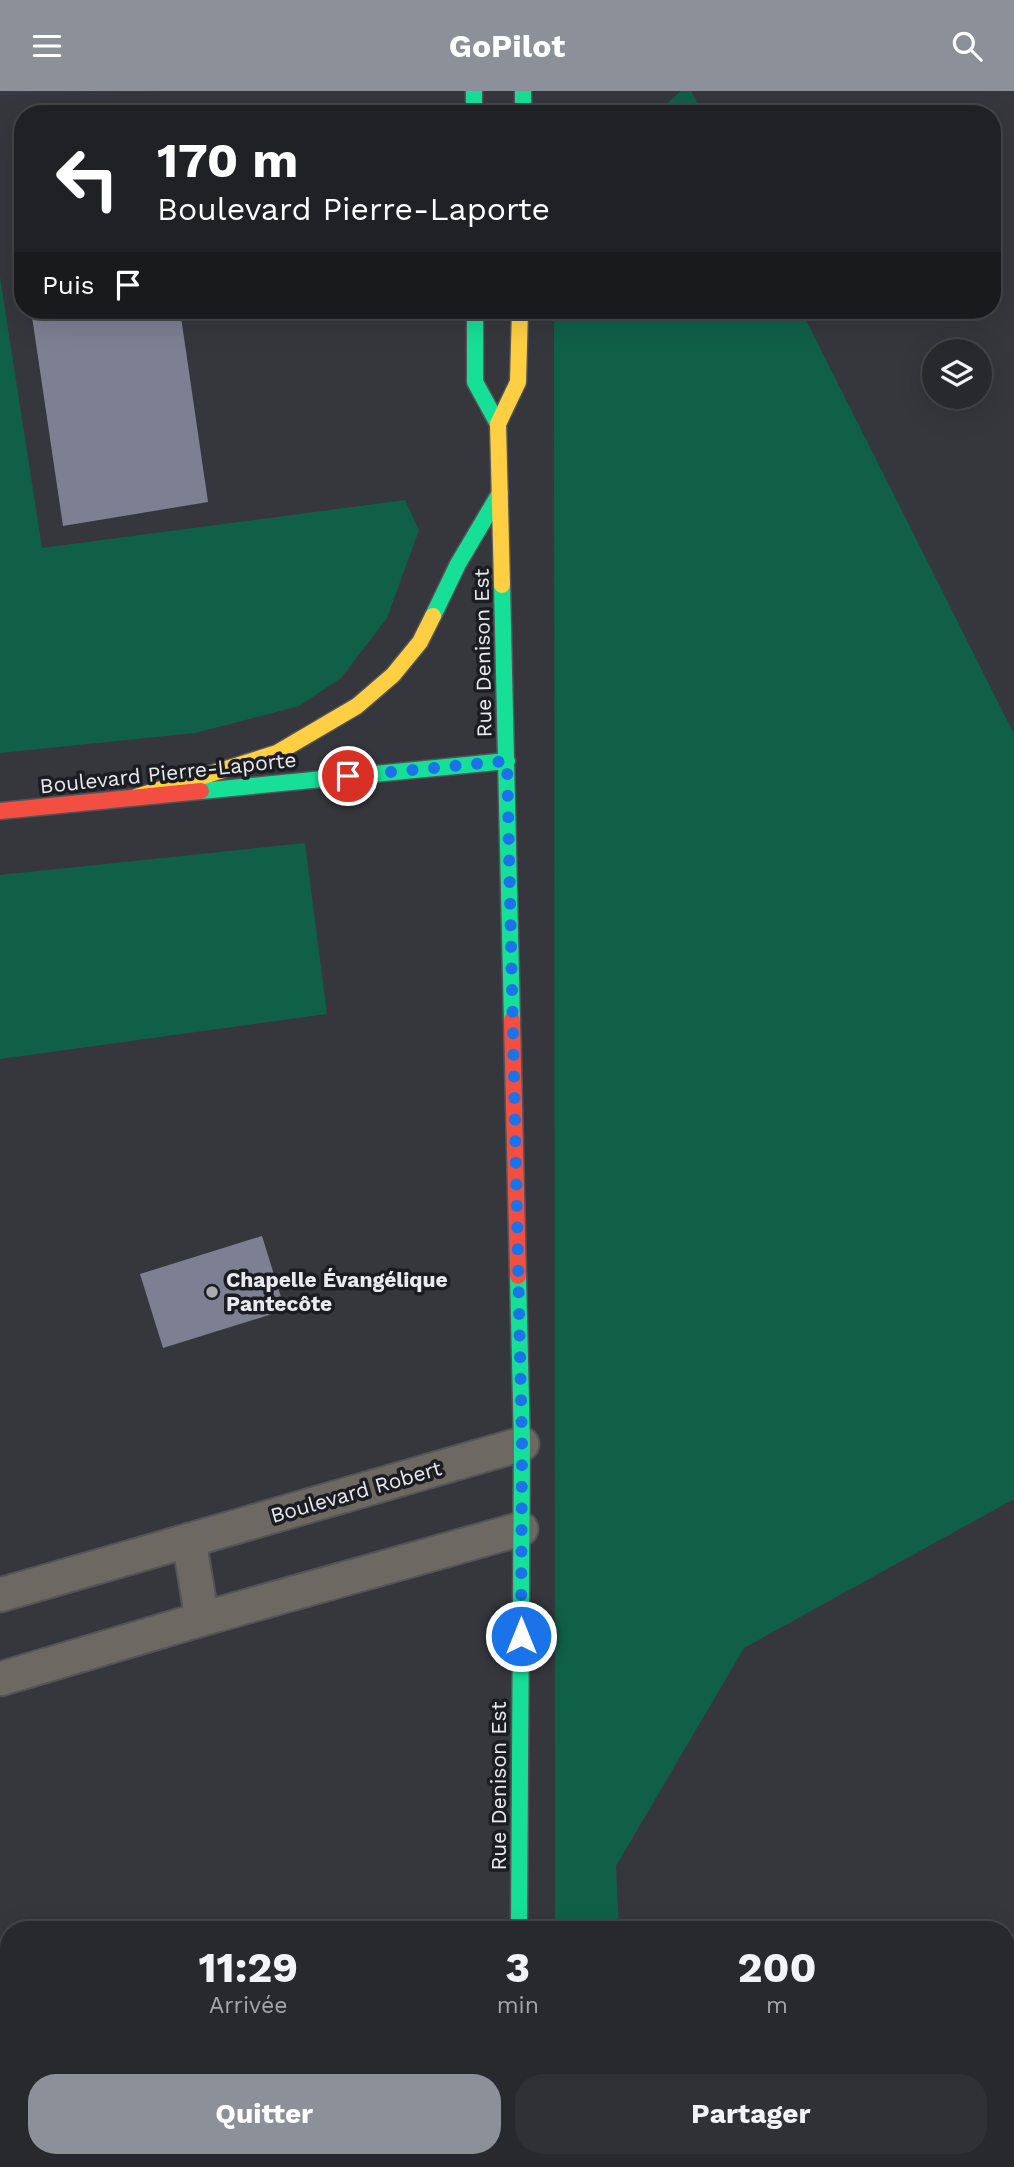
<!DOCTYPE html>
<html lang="fr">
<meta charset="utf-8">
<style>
:root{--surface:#28292d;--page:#303135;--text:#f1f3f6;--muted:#a5a6aa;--line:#444549;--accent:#8c9099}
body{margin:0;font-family:"Work Sans",sans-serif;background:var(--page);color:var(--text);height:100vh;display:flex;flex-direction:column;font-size:26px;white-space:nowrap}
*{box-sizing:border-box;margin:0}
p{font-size:23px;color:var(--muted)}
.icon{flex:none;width:38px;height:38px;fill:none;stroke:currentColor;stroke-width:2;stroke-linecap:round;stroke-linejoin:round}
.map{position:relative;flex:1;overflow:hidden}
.side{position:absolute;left:0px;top:1830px;width:1015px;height:247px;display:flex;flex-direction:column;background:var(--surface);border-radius:28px 28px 0 0;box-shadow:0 7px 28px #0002,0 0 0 2px var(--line)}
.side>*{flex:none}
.top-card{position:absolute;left:14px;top:14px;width:987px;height:214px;border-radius:28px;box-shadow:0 7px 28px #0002,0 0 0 2px var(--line);background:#202124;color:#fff;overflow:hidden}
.tools{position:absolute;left:922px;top:248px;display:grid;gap:14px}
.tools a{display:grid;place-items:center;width:70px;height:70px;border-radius:50%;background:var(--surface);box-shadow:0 7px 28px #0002,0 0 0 2px var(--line);font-size:35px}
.pin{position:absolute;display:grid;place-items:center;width:60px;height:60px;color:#fff;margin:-30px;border:4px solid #fff;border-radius:50%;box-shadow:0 2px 7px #0007}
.me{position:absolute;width:77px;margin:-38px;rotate:0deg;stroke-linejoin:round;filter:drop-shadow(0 0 5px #0008)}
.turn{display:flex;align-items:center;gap:24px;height:147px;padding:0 28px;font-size:32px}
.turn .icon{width:91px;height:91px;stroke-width:2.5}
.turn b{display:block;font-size:49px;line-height:60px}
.then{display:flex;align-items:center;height:66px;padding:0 28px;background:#0003;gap:14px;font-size:26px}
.eta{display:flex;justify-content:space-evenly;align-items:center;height:119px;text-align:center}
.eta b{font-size:42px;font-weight:700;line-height:49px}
.action{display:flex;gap:14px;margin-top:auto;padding:14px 28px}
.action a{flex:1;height:80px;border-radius:28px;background:var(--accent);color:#fff;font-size:28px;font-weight:700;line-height:80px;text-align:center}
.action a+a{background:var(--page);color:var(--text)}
header{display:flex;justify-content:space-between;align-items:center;height:91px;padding:0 28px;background:var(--accent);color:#fff;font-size:32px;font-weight:700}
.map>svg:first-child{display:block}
.built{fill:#373a49}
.green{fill:#106047}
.building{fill:#7c8092}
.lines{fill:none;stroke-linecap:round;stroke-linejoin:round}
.street-casing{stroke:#535458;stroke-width:37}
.fast-casing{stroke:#535458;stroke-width:19}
.slow-casing{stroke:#535458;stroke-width:19}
.jam-casing{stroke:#535458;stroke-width:19}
.street{stroke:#6d6861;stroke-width:33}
.fast{stroke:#16e098;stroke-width:16}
.slow{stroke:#ffcf43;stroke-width:16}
.jam{stroke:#f24e42;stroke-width:16}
.route{stroke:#1a73e8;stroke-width:12;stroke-dasharray:0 21.6}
.poi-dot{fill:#aaabb1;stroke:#1c1d22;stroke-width:2.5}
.labels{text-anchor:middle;stroke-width:7;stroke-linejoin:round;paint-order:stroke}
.street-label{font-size:21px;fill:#e8eaf0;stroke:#1c1d22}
.poi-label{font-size:21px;font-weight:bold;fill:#e8eaf0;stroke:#1c1d22;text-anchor:start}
</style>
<header><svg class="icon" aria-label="menu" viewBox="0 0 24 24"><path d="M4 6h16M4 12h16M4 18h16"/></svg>GoPilot<svg class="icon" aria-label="search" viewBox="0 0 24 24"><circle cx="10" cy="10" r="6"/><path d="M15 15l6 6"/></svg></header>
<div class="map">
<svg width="1014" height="2076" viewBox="0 0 1014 2076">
<rect width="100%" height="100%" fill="#36373c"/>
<path class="built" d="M0,0H171L0,4Z"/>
<path class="green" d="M681,0H691L703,23H656Z
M0,186L42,457L405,409L419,439L387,527L341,587L299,615L195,642L0,662Z
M554,219H801L1014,643V1408L744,1557L616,1775L619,1839H555Z
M305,752L327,923L0,968V784Z
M555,2069H630L631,2076H555Z"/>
<path class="building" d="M23,95V155H21L12,96Z
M31,219H180L208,411L63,435Z
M262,1145L285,1219L163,1257L140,1183Z"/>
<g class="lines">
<defs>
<path id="street" d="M189,1449L202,1528
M0,1504L522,1353
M0,1588L202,1528L521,1438
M1006,1872L1014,1862
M918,2076L919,2068"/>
<path id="fast" d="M474,0V23
M523,0V23
M475,219V291L498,333
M502,494L512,929
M433,525L458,473L500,402
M201,700L507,670
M518,1185L522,1353L519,1839
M527,2068L528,2076"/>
<path id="slow" d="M502,494L498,333L518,291L520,219
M136,706L277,662L357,615L393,584L420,551L433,525"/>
<path id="jam" d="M0,720L201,700
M512,929L518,1185"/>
</defs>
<use href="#street" class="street-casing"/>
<use href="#fast" class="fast-casing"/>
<use href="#slow" class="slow-casing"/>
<use href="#jam" class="jam-casing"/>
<use href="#street" class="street"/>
<use href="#fast" class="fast"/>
<use href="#slow" class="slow"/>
<use href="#jam" class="jam"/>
</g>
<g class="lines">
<path class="route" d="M348,685L507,670L522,1353L521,1545"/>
</g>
<circle class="poi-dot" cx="212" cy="1201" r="7"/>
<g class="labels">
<g class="street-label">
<text transform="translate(483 562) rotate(-91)" y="7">Rue Denison Est</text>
<text transform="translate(168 682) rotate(-6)" y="7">Boulevard Pierre-Laporte</text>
<text transform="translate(356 1401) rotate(-16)" y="7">Boulevard Robert</text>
<text transform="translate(499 1695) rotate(-90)" y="7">Rue Denison Est</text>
</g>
<g class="poi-label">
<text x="226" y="1196">Chapelle Évangélique<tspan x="226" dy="24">Pantecôte</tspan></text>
</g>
</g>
</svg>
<div class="tools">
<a><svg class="icon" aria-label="layers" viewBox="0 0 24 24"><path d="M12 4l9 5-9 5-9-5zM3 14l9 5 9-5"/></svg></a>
</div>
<div class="pin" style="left:348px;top:685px;background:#d93025"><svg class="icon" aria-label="arrive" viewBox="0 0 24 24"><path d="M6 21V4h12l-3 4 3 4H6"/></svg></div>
<svg class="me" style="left:521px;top:1545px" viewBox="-20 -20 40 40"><circle r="17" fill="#1a73e8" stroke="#fff" stroke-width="3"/><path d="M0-11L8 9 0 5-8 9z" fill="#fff"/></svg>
<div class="top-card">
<div class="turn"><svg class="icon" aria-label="left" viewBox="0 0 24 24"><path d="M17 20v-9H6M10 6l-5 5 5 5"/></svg><div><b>170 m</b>Boulevard Pierre-Laporte</div></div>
<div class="then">Puis<svg class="icon" aria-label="arrive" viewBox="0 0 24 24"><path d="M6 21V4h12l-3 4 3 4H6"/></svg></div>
</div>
<section class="side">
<div class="eta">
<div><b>11:29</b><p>Arrivée</p></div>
<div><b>3</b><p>min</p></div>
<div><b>200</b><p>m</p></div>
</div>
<div class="action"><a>Quitter</a><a>Partager</a></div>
</section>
</div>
